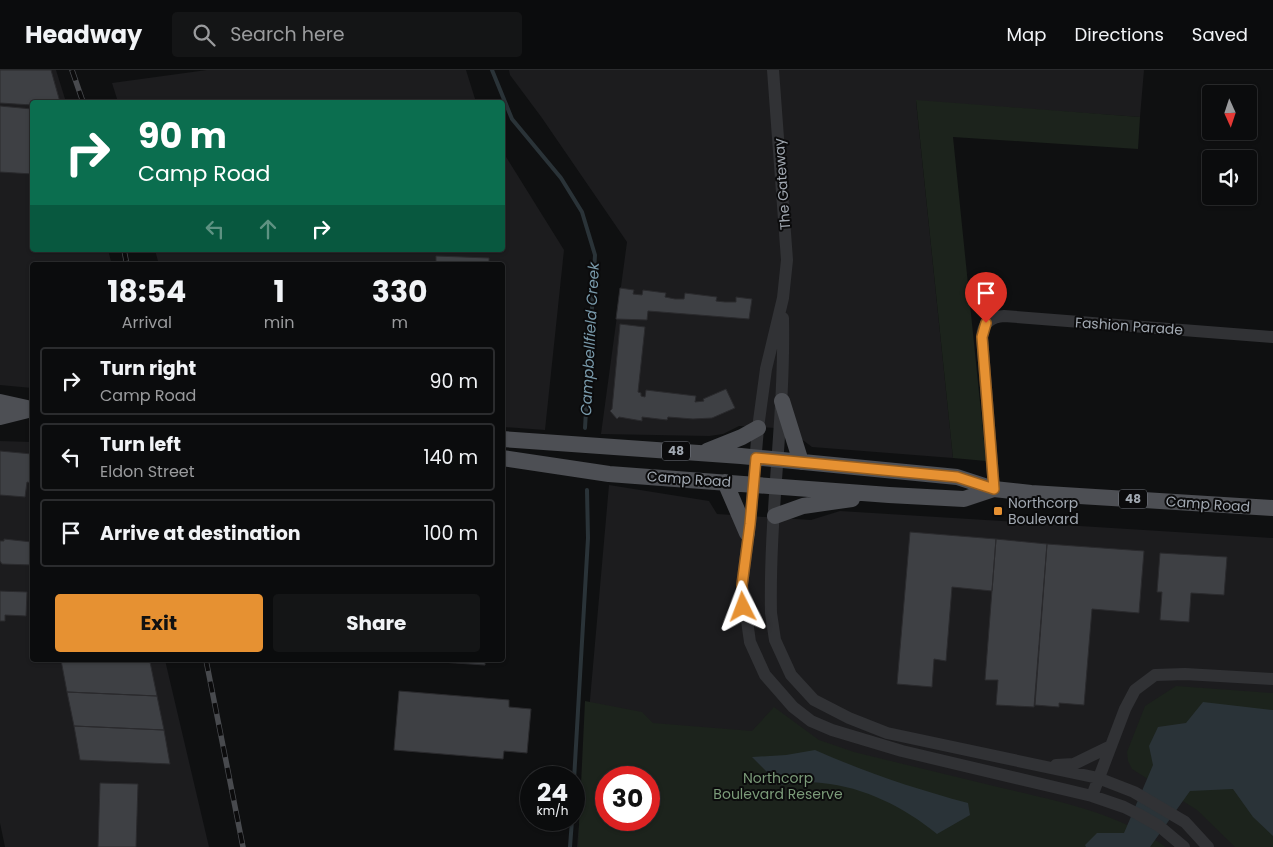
<!DOCTYPE html>
<style>
:root{--surface:#0b0c0d;--page:#141516;--text:#f1f3f6;--muted:#9a9b9d;--line:#2b2c2e;--accent:#e69132}
body{margin:0;font-family:Poppins,sans-serif;background:var(--page);color:var(--text);height:100vh;display:flex;flex-direction:column;font-size:19px;white-space:nowrap}
*{box-sizing:border-box;margin:0}
p{font-size:16px;color:var(--muted)}
.icon{flex:none;width:28px;height:28px;fill:none;stroke:currentColor;stroke-width:2;stroke-linecap:round;stroke-linejoin:round}
.map{position:relative;flex:1;overflow:hidden}
.side{position:absolute;left:30px;top:192px;width:475px;height:400px;display:flex;flex-direction:column;background:var(--surface);border-radius:5px;box-shadow:0 1px 4px #0004,0 0 0 1px var(--line)}
.side>*{flex:none}
.top-card{position:absolute;left:30px;top:30px;width:475px;height:152px;border-radius:5px;box-shadow:0 1px 4px #0004,0 0 0 1px var(--line);background:#0b6e4f;color:#fff;overflow:hidden}
.needle{width:32px;rotate:177deg}
.controls{position:absolute;left:1202px;top:15px;display:grid;gap:10px}
.controls a{display:grid;place-items:center;width:55px;height:55px;border-radius:5px;background:var(--surface);box-shadow:0 1px 4px #0004,0 0 0 1px var(--line);font-size:25px}
.speed{position:absolute;left:520px;top:696px;display:flex;gap:10px;font-size:25px;font-weight:700;text-align:center}
.speed>*{display:grid;place-content:center;width:65px;height:65px;border-radius:50%;background:var(--surface);box-shadow:0 1px 4px #0004,0 0 0 1px var(--line);line-height:1}
.speed small{font-size:12px;font-weight:400}
.speed .limit{border:8px solid #d22;background:#fff;color:#111}
.pin{position:absolute;display:grid;place-items:center;width:42px;height:42px;color:#fff;margin:-51px -21px;border-radius:50% 50% 50% 0;rotate:-45deg;box-shadow:0 0 5px #0007}
.pin .icon{rotate:45deg}
.me{position:absolute;width:55px;margin:-28px;rotate:357deg;stroke-linejoin:round;filter:drop-shadow(0 0 4px #0008)}
.turn{display:flex;align-items:center;gap:18px;height:105px;padding:0 25px;font-size:22px}
.turn .icon{width:65px;height:65px;stroke-width:2.5}
.turn b{display:block;font-size:35px;line-height:42px}
.lanes{display:flex;align-items:center;height:48px;padding:0 25px;background:#0003;justify-content:center;gap:25px;direction:ltr}
.lanes .off{opacity:.35}
.eta{display:flex;justify-content:space-evenly;align-items:center;height:85px;text-align:center}
.eta b{font-size:30px;font-weight:700;line-height:35px}
.button{display:flex;gap:10px;margin-top:auto;padding:10px 25px}
.button a{flex:1;height:58px;border-radius:5px;background:var(--accent);color:#111;font-size:20px;font-weight:700;line-height:58px;text-align:center}
.button a+a{background:var(--page);color:var(--text)}
ul{padding:0;list-style:none}
li{display:flex;align-items:center;gap:15px;height:68px;margin:0 10px 8px;padding:0 15px;border:2px solid var(--line);border-radius:5px}
li div{flex:1}
li b{display:block;font-size:19px}
li em{font-style:normal}
header{display:flex;align-items:center;gap:30px;box-sizing:border-box;height:70px;padding:0 25px;background:var(--surface);border-bottom:1px solid var(--line)}
header strong{font-size:24px}
nav{display:flex;gap:28px;margin-inline-start:auto;font-size:18px}
.search{width:350px;height:45px;background:var(--page);display:flex;align-items:center;gap:12px;box-sizing:border-box;padding:0 18px;border-radius:5px;color:var(--muted);font-size:19px}
.map>svg:first-child{display:block}
.built{fill:#1c1c1e;fill-rule:evenodd}
.green{fill:#1c231c;fill-rule:evenodd}
.water{fill:#2a3338}
.lines{fill:none;stroke-linecap:round;stroke-linejoin:round}
.stream{stroke:#2a3338;stroke-width:4}
.building{fill:#3e4044;stroke:#2a2a2d}
.minor{stroke:#313235;stroke-width:12}
.major{stroke:#4d4f54;stroke-width:16}
.rail-casing{stroke:#484a4e;stroke-width:5.5}
.rail{stroke:#0b0b0c;stroke-width:4;stroke-dasharray:11;stroke-linecap:butt}
.route-casing{stroke:#965e20;stroke-width:12}
.route{stroke:#e69132;stroke-width:9}
.poi-dot{fill:#e69132;stroke:#0b0b0c;stroke-width:2}
.labels{text-anchor:middle;stroke-width:4;stroke-linejoin:round;paint-order:stroke}
.shield{fill:#0b0b0c;stroke:#747980;stroke-width:1}
.shield-label{font-size:12px;font-weight:bold;fill:#a1a8b1}
.street-label{font-size:14px;fill:#a1a8b1;stroke:#0b0b0c}
.poi-label{font-size:14px;fill:#a1a8b1;stroke:#0b0b0c;text-anchor:start}
.park-label{font-size:14px;fill:#7b9b79;stroke:#0b0b0c}
.water-label{font-size:15px;font-style:italic;fill:#799aab;stroke:#0b0b0c}
</style>
<header>
<strong>Headway</strong>
<div class="search"><svg class="icon" aria-label="search" viewBox="0 0 24 24"><circle cx="10" cy="10" r="6"/><path d="M15 15l6 6"/></svg>Search here</div>
<nav><a>Map</a><a>Directions</a><a>Saved</a></nav>
</header>
<div class="map">
<svg width="1273" height="777" viewBox="0 0 1273 777">
<rect width="100%" height="100%" fill="#0f1011"/>
<path class="built" d="M0,0H56L66,32H32V180H108L112,195H32V318L0,315Z
M207,0H466L476,32H118L112,13Z
M509,0H1144L1140,47L916,31L953,388L812,377L800,368L795,359L739,356L723,364L709,366L601,364L627,172L542,48L510,5Z
M503,82L564,180L545,360L503,357L502,195H159L155,180H502Z
M0,371L32,372V590H165L209,777H5L0,753Z
M609,415L709,431L717,444L811,450L840,441L1273,468V777H577ZM606,708H649V750H606Z"/>
<path class="green" d="M916,30L1140,47L1138,79L953,67L986,391L953,388Z
M1176,616L1273,623V777H1235L1197,740L1132,699L1128,691L1127,682L1145,636Z
M585,631L642,642L653,653L752,661L774,637L819,670L854,682C903,694 953,706 1002,718C1062,732 1115,742 1166,777H578ZM606,708H649V750H606Z"/>
<path class="water" d="M1203,632L1273,640V766L1253,747L1233,719L1190,721L1150,777H1086L1085,775L1097,763H1124L1153,695L1149,676L1158,657L1186,653Z
M815,680C865,702 915,719 968,733L970,745L937,764C904,737 864,717 822,713C808,711 793,714 780,715L752,687L786,685Z"/>
<g class="lines">
<path class="stream" d="M492,0L512,49L561,108L582,142L595,185L585,358
M574,710L588,468L587,420
M570,777L572,750"/>
</g>
<path class="building" d="M0,0H51L60,32H32V35L0,33Z
M0,36L32,39V104L0,102Z
M436,186L489,188V195H436Z
M620,218L634,220L633,224L642,225L643,220L666,223L665,227L675,229H684L685,223L717,227L716,231L725,232H736V227L752,229L749,249L648,241L647,250L616,249Z
M620,254L645,257L638,322L641,323V326L645,327L646,320L696,326L695,332L704,331L703,329L726,319L735,338L712,348L693,349L668,347L667,350L642,347V351L619,347L617,349L610,341L612,339Z
M0,381L32,384V413L27,412L25,427L0,425Z
M910,462L996,469L992,521L952,517L946,591L934,589L932,617L897,614Z
M4,469L32,472V495L2,494L0,491V471H4Z
M996,469L1047,474L1034,637L996,635L998,610H985Z
M1047,474L1144,481L1139,543L1092,539L1084,635L1059,633V637L1035,635Z
M1160,483L1227,487L1224,525L1191,523L1189,552L1160,550L1162,522H1157Z
M0,521L27,522L26,546L5,545V551H0Z
M61,590L150,592L157,626L67,622Z
M411,590H485V595Z
M399,621L509,630V637L531,639L527,683L504,681L503,689L394,680Z
M67,622L157,626L164,660L74,656Z
M74,656L164,660L170,694L80,690Z
M100,713L138,714L136,777H98Z"/>
<g class="lines">
<path class="minor" d="M773,0L787,190L783,228L766,299L758,358L750,454L742,515L750,572L765,605L793,637L811,651L832,660L902,681L1092,726L1124,737L1138,744L1159,756L1184,777
M783,248C785,347 769,444 771,543L775,570L791,605L814,630L849,648L887,663L1098,708L1134,722L1185,752L1208,777
M994,419L982,267C983,253 991,247 1004,246L1273,267
M1056,695L1074,694L1111,676
M1092,726L1125,639L1135,620L1155,605L1185,604L1273,609"/>
<path class="major" d="M782,331L801,392
M0,332L27,338
M0,347L32,339
M502,369L741,386L957,407L994,419L1031,423L1273,438
M707,381L742,367L758,358
M502,388L609,404L889,425L964,429L994,419
M725,412L747,463
M775,446L803,436L852,429"/>
<defs>
<path id="rail" d="M72,0L83,32
M124,180L127,195
M206,590L243,777"/>
</defs>
<use href="#rail" class="rail-casing"/>
<use href="#rail" class="rail"/>
</g>
<g class="lines">
<defs>
<path id="route" d="M743,537L742,515L750,454L756,388L957,407L994,419L982,267L986,253"/>
</defs>
<use href="#route" class="route-casing"/>
<use href="#route" class="route"/>
</g>
<rect class="poi-dot" x="993" y="436" width="10" height="10" rx="2.5"/>
<g class="labels">
<g class="shield">
<rect x="662" y="371.5" width="28" height="19" rx="4"/>
<rect x="1119" y="419.5" width="28" height="19" rx="4"/>
</g>
<g class="shield-label">
<text x="676" y="385">48</text>
<text x="1133" y="433">48</text>
</g>
<g class="street-label">
<text transform="translate(782 114) rotate(-94)" y="5">The Gateway</text>
<text transform="translate(1129 256) rotate(4)" y="5">Fashion Parade</text>
<text transform="translate(689 409) rotate(4)" y="5">Camp Road</text>
<text transform="translate(1208 434) rotate(4)" y="5">Camp Road</text>
</g>
<g class="poi-label">
<text x="1008" y="438">Northcorp<tspan x="1008" dy="16">Boulevard</tspan></text>
</g>
<g class="park-label">
<text x="778" y="713">Northcorp<tspan x="778" dy="16">Boulevard Reserve</tspan></text>
</g>
<g class="water-label">
<text transform="translate(590 269) rotate(-87)" y="5">Campbellfield Creek</text>
</g>
</g>
</svg>
<div class="controls">
<a><svg class="needle" viewBox="-14 -14 28 28"><path d="M0-13l5 13h-10z" fill="#e53935"/><path d="M0 13l5-13h-10z" fill="#9a9b9d"/></svg></a>
<a><svg class="icon" aria-label="sound" viewBox="0 0 24 24"><path d="M4 9h4l5-4v14l-5-4H4zM17 9q2 3 0 6"/></svg></a>
</div>
<div class="speed"><div>24<small>km/h</small></div><div class="limit">30</div></div>
<div class="pin" style="left:986px;top:253px;background:#d93025"><svg class="icon" aria-label="arrive" viewBox="0 0 24 24"><path d="M6 21V4h12l-3 4 3 4H6"/></svg></div>
<svg class="me" style="left:743px;top:537px" viewBox="-20 -20 40 40"><path d="M0-17L14 15 0 8-14 15z" fill="#e69132" stroke="#fff" stroke-width="4"/></svg>
<div class="top-card">
<div class="turn"><svg class="icon" aria-label="right" viewBox="0 0 24 24"><path d="M7 20v-9h11M14 6l5 5-5 5"/></svg><div><b>90 m</b>Camp Road</div></div>
<div class="lanes"><svg class="icon off" aria-label="left" viewBox="0 0 24 24"><path d="M17 20v-9H6M10 6l-5 5 5 5"/></svg><svg class="icon off" aria-label="ahead" viewBox="0 0 24 24"><path d="M12 20V5M6 11l6-6 6 6"/></svg><svg class="icon" aria-label="right" viewBox="0 0 24 24"><path d="M7 20v-9h11M14 6l5 5-5 5"/></svg></div>
</div>
<section class="side">
<div class="eta">
<div><b>18:54</b><p>Arrival</p></div>
<div><b>1</b><p>min</p></div>
<div><b>330</b><p>m</p></div>
</div>
<ul>
<li><svg class="icon" aria-label="right" viewBox="0 0 24 24"><path d="M7 20v-9h11M14 6l5 5-5 5"/></svg><div><b>Turn right</b><p>Camp Road</p></div><em>90 m</em></li>
<li><svg class="icon" aria-label="left" viewBox="0 0 24 24"><path d="M17 20v-9H6M10 6l-5 5 5 5"/></svg><div><b>Turn left</b><p>Eldon Street</p></div><em>140 m</em></li>
<li><svg class="icon" aria-label="arrive" viewBox="0 0 24 24"><path d="M6 21V4h12l-3 4 3 4H6"/></svg><div><b>Arrive at destination</b></div><em>100 m</em></li>
</ul>
<div class="button"><a>Exit</a><a>Share</a></div>
</section>
</div>
